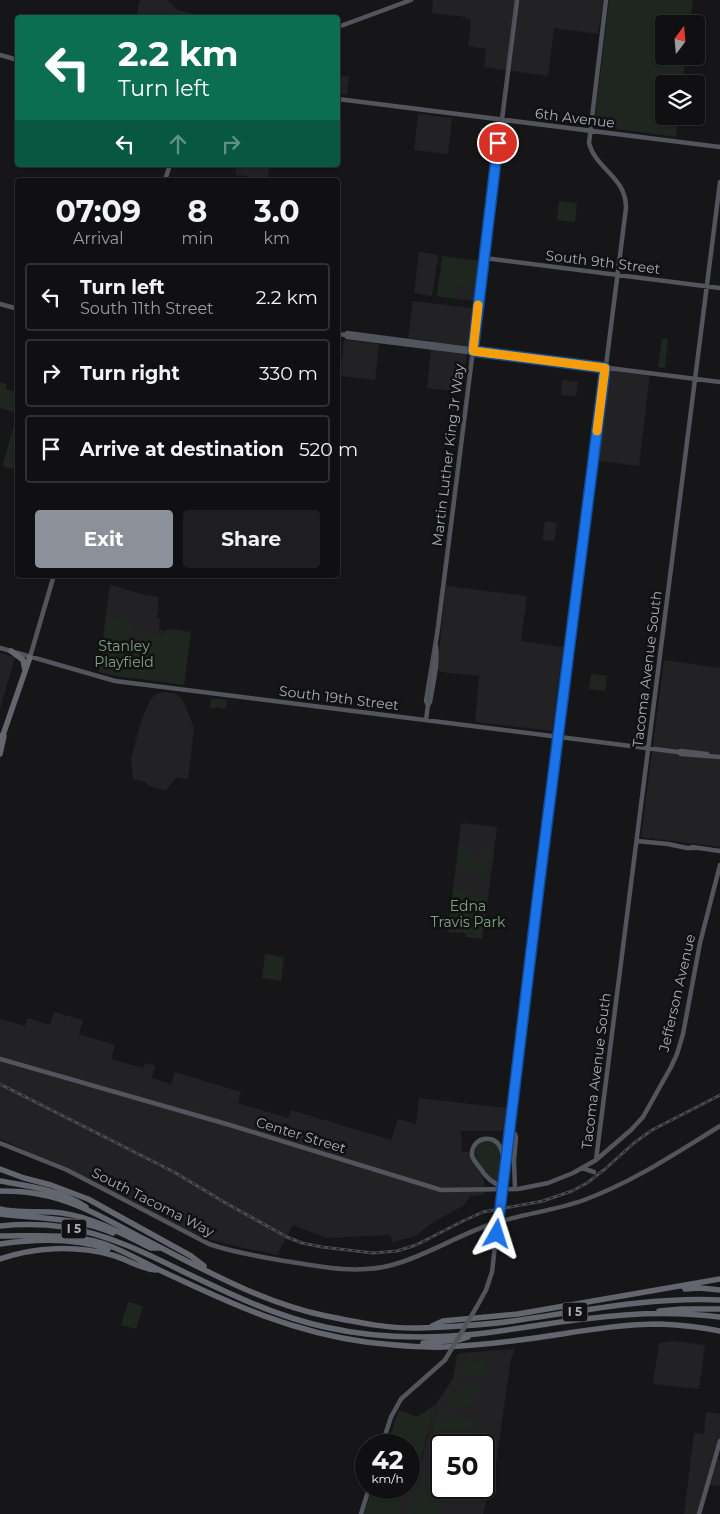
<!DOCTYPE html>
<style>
:root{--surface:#101012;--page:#1e1e20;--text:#f1f3f6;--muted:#9c9d9f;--line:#303032;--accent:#8c9099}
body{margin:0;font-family:Montserrat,sans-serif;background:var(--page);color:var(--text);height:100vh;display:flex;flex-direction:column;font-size:19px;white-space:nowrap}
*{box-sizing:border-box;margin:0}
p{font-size:16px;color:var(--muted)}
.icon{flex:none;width:28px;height:28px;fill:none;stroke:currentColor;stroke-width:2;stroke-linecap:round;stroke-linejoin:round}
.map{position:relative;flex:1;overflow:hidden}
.side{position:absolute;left:15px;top:178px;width:325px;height:400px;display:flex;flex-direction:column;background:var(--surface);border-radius:5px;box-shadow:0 1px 4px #0004,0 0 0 1px var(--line)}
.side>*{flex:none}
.top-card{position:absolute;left:15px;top:15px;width:325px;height:152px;border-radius:5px;box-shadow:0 1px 4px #0004,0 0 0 1px var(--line);background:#0b6e4f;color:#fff;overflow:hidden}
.needle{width:32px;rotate:16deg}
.fabs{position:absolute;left:655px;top:15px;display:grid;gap:10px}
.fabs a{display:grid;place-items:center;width:50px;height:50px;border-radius:5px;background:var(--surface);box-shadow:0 1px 4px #0004,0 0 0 1px var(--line);font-size:25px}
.speed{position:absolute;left:355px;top:1434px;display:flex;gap:10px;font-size:25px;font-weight:700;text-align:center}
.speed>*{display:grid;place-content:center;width:65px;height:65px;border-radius:50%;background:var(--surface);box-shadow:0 1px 4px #0004,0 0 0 1px var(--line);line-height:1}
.speed small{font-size:12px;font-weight:400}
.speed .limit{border:2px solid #111;border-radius:8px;background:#fff;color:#111}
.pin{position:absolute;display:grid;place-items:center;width:42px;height:42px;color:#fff;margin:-21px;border:2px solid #fff;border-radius:50%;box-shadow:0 1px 5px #0007}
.me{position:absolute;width:55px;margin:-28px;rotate:6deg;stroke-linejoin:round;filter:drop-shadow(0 0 4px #0008)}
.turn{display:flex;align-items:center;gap:18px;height:105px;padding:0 20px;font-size:22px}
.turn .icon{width:65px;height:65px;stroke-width:2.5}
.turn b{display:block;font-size:35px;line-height:42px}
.lanes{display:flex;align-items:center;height:48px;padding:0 20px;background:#0003;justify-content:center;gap:25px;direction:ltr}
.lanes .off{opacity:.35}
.eta{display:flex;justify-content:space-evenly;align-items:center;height:85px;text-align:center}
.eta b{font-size:30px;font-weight:700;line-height:35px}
.action{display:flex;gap:10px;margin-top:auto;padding:10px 20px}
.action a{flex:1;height:58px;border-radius:5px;background:var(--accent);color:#fff;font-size:20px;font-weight:700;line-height:58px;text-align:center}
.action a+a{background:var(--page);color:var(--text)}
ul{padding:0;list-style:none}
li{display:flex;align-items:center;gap:15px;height:68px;margin:0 10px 8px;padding:0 10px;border:2px solid var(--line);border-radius:5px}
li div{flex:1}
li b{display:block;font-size:19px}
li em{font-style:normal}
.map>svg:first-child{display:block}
.built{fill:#222225;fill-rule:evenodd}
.green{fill:#1e261f}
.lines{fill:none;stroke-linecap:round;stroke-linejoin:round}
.major{stroke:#53555c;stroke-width:4.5}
.highway{stroke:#63666e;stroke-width:5.5}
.tram{stroke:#4a4c52;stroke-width:1}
.rail-casing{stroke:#4a4c52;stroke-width:3}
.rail{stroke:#111113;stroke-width:1;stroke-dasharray:4;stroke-linecap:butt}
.major-bridge{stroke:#53555c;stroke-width:4.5}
.route-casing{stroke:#114b97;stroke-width:12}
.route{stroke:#1a73e8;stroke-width:9}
.slow{stroke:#f59e0b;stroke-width:9}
.labels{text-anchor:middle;stroke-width:5;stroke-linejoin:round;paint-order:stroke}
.shield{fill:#111113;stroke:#7b7e86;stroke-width:1}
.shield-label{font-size:12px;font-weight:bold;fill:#a8adb8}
.street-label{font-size:14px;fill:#a8adb8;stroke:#111113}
.park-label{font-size:14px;fill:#7fa381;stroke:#111113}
</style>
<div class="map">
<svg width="720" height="1514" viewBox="0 0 720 1514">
<rect width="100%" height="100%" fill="#161618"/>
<path class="built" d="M140,0H167L178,10L205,17L136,18Z
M433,0H603L598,34L554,28L548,76L484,67L486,49L468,46L471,20L466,19V17L432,13Z
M338,75L349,77L347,95L338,94Z
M418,114L452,118L448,154L414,150Z
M235,165H269L268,179L236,175Z
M419,252L437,255L438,256L432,296L414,293Z
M458,287L477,290L475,301L457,299Z
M413,301L472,308L462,392L427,388L432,341L408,338Z
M344,340L379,344L375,380L340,376Z
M605,368L650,373L639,466L594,460Z
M562,380L578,382L576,396L561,395Z
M545,521L557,523L554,541L542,540Z
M110,585L145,595L159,597L157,618L160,619L159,630L164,631L162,636L158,637L137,635L131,629L133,622L106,614Z
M446,586L527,596L521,641L563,647L552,731L475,722L479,676L441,672L437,670Z
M0,653L15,657L0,709Z
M664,660L720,668V847L641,837Z
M164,692L176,694L182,699L192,722L194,729L188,779L176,777L166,790L148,786L146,782L133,779L131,758L142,719L150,701L152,698L157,694Z
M463,823L497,827L487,906L486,903L480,898L471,896L453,889L461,824Z
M54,1012L83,1020L79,1034L115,1045L111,1059L143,1068L145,1063L155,1066L152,1078L171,1084L175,1072L241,1092L238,1103L288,1118L291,1110L391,1140L398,1119L416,1124L419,1098L506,1108L504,1129L501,1131H461L462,1152H470V1157L484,1180V1195L471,1196L463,1206L432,1223L416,1236L393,1242L389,1235L326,1238L293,1225L277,1255L240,1247L204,1238L16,1146L0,1139V1019L25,1026L28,1018L50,1025Z
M674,1341L705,1345L699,1389L653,1384L659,1343Z
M515,1349L511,1359L509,1372L495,1470L483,1514H398V1503L402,1488H409V1469L421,1462L436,1404L453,1378L457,1355L461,1353ZM441,1445H484V1488H441Z
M706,1412L720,1414V1441L715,1459H720V1486L707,1485L699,1514H684L694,1433L704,1434Z"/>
<path class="green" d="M609,0H693L690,24H664V56H686L682,84H664V116H678L676,137L594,126Z
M559,201L577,203L575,222L557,220Z
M443,256L480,261L477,290L458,287L457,299L437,296L442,257Z
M662,338L668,339L665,368L658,367Z
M0,382L7,384L6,389L17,393V400L14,412L0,408Z
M17,414L18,470H17L5,467L3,464Z
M106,614L133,622L131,629L134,630L137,635L158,637L162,636L164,631L168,629L191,632L184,685L116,676L99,672Z
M591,674L607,676L605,691L589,689Z
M211,698L227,700L226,709L216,707L215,709L210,708Z
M484,848L489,849V862L485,863H489L487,873L484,875L457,872L459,850L476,852L474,862L484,863L483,862Z
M453,889L471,892V896L486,898L487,906L482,939L466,937V934L462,932L457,933L448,932Z
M265,954L284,957L281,981L262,978Z
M485,1140L495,1143L500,1151L498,1182C488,1179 471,1158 476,1147C477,1143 481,1142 485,1140Z
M128,1302L143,1306L136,1329L121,1325Z
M485,1361L486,1362L487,1374L486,1376L463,1377L462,1376L461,1364L462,1363Z
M470,1382H477L474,1406L449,1404C452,1392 459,1386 470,1382Z
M436,1404L420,1462L409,1469V1445H384L386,1440L389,1438L399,1410L417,1417Z
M439,1410L475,1420L469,1445H441V1452L428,1449Z
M484,1450L498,1454L494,1468L484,1466Z
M430,1472L441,1473V1477L431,1476L426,1478L421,1484L412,1514H408C412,1499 414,1479 430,1472Z
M427,1482L441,1486V1488H446L447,1489L440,1514H415L424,1483H426Z
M372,1488H402L398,1503V1514H364Z"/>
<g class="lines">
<path class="major" d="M338,27L411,0
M0,55L18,60
M338,99L720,147
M165,180L170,165
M484,258L720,288
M0,304L18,309
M338,334L346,335L347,333L469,349L474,351L720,382
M346,335L347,337L468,352L471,351
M0,648L115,681L678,752L681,754L720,757
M30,657L54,575
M428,705L430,702C433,684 438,664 436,646
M426,720L428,705L426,701L438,628L517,0
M678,752L681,751L707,754L708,756
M637,841L668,844L687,848H694
M692,847L720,851
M0,1059L230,1125L441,1190L518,1189L548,1183L573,1173L596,1160L631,1130L643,1117L671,1067L677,1054L683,1034L700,943L720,865
M509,1130L515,1134L516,1138L514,1160L515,1189
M0,1143L67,1170L209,1244C232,1252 256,1256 279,1260C316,1266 355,1275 392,1265C426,1256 456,1236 489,1225C520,1214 554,1211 584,1200C633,1182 676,1153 720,1126
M596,1160L720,182
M582,1168L594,1172
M503,1177L626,208C626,176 596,170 589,143L606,0
M504,1187C493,1184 486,1178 480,1168C477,1164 473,1160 472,1155C471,1139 491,1133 499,1145C502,1149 503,1155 504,1160
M476,1308L486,1290L492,1272
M382,1445L391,1417L401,1399L445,1360
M361,1514L369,1488
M699,1514L720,1441"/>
<path class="highway" d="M11,651L23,660L25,670
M0,740L4,732L30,657
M0,754L4,736
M0,1169L24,1178L51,1185L88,1199L191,1256L204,1266
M0,1181C29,1186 61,1190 86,1207
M0,1191C13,1191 25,1191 38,1194C75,1200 109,1221 142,1238C201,1268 260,1302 326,1316C356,1322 388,1329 419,1328C450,1327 483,1325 513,1321C582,1311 650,1297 720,1300
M0,1209C20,1214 41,1210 62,1213C94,1218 123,1234 151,1248H159
M0,1214C39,1219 76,1217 113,1233
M0,1226C21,1224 43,1224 64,1227C107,1234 146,1253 184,1272C230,1294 275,1316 325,1327C373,1338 426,1339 476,1334C512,1330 548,1323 584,1319C629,1313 675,1311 720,1317
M0,1236C33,1236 70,1233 102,1243C126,1251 147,1265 170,1275C236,1306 293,1332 366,1342C392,1345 419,1348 445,1347C484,1345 524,1340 562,1334C594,1329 627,1324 660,1324C680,1325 700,1327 720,1331
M0,1244C34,1239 75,1238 108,1249
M0,1259C35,1247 75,1245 112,1255C127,1259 140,1269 156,1270
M685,1289L700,1288L720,1290
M659,1311L682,1309H720
M432,1326L443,1321L518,1314L720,1279
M423,1343L459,1340L468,1337"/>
<path class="tram" d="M428,702L431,668L516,0"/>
<defs>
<path id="rail" d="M0,1084L174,1172L224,1202L287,1237L302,1243L322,1247L373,1253L397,1251L416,1245L463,1221L483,1212L543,1201L572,1191L587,1183L605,1169L634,1143L652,1130L720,1095"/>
</defs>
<use href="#rail" class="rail-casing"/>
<use href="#rail" class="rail"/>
<path class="major-bridge" d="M492,1272L503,1177
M445,1360L476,1308"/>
</g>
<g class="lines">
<defs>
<path id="route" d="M497,1234L539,886L605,368L473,351L498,143"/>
</defs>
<use href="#route" class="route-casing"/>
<use href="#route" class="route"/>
<path class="slow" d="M478,305L473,351L605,368L597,431"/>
</g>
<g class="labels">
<g class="shield">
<rect x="61.5" y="1219.5" width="25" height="19" rx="4"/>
<rect x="562.5" y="1302.5" width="25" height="19" rx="4"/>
</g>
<g class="shield-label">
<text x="74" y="1233">I 5</text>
<text x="575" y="1316">I 5</text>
</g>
<g class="street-label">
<text transform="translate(575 118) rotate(7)" y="5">6th Avenue</text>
<text transform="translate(603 262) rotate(7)" y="5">South 9th Street</text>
<text transform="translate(448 455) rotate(-83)" y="5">Martin Luther King Jr Way</text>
<text transform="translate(647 669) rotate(-83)" y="5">Tacoma Avenue South</text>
<text transform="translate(339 698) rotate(7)" y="5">South 19th Street</text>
<text transform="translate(677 993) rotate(-77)" y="5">Jefferson Avenue</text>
<text transform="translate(596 1071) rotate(-83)" y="5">Tacoma Avenue South</text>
<text transform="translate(301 1135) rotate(17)" y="5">Center Street</text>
<text transform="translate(153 1202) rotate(27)" y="5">South Tacoma Way</text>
</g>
<g class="park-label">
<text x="124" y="651">Stanley<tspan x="124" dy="16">Playfield</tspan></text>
<text x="468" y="911">Edna<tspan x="468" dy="16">Travis Park</tspan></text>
</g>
</g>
</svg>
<div class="fabs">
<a><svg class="needle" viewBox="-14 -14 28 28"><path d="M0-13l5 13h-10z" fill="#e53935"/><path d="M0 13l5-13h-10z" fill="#9c9d9f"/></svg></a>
<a><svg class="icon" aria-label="layers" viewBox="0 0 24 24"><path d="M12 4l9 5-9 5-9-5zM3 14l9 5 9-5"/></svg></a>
</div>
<div class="speed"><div>42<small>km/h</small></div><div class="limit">50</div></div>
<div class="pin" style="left:498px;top:143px;background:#d93025"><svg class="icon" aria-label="arrive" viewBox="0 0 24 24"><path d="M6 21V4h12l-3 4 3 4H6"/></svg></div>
<svg class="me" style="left:497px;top:1234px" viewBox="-20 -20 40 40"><path d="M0-17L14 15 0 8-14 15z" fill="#1a73e8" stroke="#fff" stroke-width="4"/></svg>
<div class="top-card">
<div class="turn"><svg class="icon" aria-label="left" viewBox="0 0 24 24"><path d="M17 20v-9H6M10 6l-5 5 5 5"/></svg><div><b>2.2 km</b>Turn left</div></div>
<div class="lanes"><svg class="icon" aria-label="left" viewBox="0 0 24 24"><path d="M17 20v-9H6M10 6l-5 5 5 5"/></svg><svg class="icon off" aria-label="ahead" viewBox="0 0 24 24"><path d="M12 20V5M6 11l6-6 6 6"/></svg><svg class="icon off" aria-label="right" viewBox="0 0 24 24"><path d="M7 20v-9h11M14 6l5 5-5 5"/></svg></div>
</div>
<section class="side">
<div class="eta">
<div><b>07:09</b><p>Arrival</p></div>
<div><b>8</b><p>min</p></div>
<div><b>3.0</b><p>km</p></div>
</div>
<ul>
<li><svg class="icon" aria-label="left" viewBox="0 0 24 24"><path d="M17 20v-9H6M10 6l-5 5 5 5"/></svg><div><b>Turn left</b><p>South 11th Street</p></div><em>2.2 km</em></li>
<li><svg class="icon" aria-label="right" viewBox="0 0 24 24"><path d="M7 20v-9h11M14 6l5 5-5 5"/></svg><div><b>Turn right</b></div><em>330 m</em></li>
<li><svg class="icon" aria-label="arrive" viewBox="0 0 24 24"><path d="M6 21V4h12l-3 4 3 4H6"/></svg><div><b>Arrive at destination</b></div><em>520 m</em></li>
</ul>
<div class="action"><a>Exit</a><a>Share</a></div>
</section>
</div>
